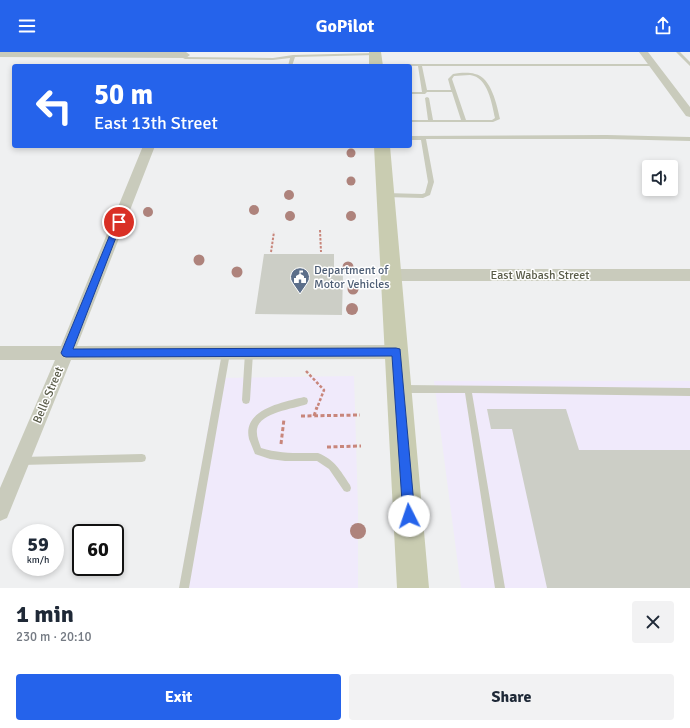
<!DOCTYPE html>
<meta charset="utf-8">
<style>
:root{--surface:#fff;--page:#f2f2f3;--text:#1f2937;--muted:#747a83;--accent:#2563eb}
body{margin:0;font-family:Signika,sans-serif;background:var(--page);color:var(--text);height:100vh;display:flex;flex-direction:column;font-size:15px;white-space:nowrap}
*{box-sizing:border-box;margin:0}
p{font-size:13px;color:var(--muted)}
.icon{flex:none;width:22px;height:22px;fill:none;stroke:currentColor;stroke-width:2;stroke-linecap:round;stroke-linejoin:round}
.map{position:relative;height:536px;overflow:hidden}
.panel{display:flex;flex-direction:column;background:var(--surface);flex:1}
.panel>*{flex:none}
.hud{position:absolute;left:12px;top:12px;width:400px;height:84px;border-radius:4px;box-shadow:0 2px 6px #0003;background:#2563eb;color:#fff;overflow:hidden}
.controls{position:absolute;left:642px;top:108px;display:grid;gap:8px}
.controls a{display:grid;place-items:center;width:36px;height:36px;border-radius:4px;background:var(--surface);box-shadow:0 2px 6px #0003;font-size:20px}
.speed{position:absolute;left:12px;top:472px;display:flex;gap:8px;font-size:20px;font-weight:700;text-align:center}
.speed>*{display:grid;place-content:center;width:52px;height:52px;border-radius:50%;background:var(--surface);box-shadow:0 2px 6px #0003;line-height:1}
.speed small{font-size:10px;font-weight:400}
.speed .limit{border:2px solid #111;border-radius:6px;background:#fff;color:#111}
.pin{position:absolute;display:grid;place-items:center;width:34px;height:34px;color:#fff;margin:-17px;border:2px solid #fff;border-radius:50%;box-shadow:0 1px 4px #0007}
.me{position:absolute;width:44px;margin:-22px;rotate:356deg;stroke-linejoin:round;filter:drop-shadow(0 0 3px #0008)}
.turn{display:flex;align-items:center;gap:14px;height:84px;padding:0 16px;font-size:18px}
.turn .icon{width:52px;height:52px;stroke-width:2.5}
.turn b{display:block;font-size:28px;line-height:34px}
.round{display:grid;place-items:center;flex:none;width:42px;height:42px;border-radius:4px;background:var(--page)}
.summary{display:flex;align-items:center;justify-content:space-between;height:68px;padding:0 16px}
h1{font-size:24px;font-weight:700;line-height:30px}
.button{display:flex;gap:8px;margin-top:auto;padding:8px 16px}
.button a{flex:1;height:46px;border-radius:4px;background:var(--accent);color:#fff;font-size:16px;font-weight:700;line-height:46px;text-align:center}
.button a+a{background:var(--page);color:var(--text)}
header{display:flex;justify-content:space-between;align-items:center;height:52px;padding:0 16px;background:var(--accent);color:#fff;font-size:18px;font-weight:700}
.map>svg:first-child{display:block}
.commercial{fill:#f0eafb}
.building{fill:#cccec6}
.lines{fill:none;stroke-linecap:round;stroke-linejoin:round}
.path-far2{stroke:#c8867b;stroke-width:2;stroke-dasharray:2.5 1.5;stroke-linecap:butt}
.path-far1{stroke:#c8867b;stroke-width:2.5;stroke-dasharray:3 2;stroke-linecap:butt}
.path{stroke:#c8867b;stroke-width:3;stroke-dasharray:4 2.5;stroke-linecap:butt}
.service{fill:#c9cbbc;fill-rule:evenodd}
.minor{fill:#c9cbbc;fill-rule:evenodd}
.primary{fill:#c9ccb1;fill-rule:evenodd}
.tree{fill:#ae837c}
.route{fill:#2563eb;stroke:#184099}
.labels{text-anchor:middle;stroke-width:3;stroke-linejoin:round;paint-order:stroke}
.service-label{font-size:12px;fill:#4e5e75;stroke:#fff;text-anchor:start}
.street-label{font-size:12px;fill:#595b48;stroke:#fff}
</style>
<header><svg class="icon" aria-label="menu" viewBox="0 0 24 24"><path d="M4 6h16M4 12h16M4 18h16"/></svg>GoPilot<svg class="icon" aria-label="share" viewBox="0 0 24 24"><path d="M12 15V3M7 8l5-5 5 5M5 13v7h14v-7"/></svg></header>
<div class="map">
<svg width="690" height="536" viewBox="0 0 690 536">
<rect width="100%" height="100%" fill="#eff0f1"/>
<path class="commercial" d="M354,324L358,457V536H179L217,326Z
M434,329H690V536H461Z"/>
<path class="building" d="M264,202H334V222H343L342,263L255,262Z
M487,357H566L579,398H690V536H547L512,377H491Z"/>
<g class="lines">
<path class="path-far2" d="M320,178L321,200
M271,200L274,180"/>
<path class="path-far1" d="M306,319L324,338L317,356"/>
<path class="path" d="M301,364L360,363
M314,364L317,355
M281,392L284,367
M327,395L361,394"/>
<path class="service" d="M676,0H680L690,10V14Z
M375,1L377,2L376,3L295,5L292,14H288L290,6L273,8L185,7L183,6L185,5L273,6L293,3Z
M374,12H653L655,13L653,14H422L427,38H451L448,27L453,22C460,21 468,20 475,22C491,25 497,53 500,67L493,70H410V68H428L425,46L427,45L429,46L433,68H461L452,40H427L425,42H410V40H422L418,14H375ZM470,23C488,25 492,52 495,66L492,68H466L452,27L454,24Z
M607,83L690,85V89L607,87H426L434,130L430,143L423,146L385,145L382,143L385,141L422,142L425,141L428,130L421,88H410V84Z
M226,298L229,299L230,301L189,536H179L222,301L223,299Z
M249,298L252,299L253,301L250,348L249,351L246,352L243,351L242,348L245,301L246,299Z
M403,333L690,336V344L472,341L505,536H495L465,341H403L400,340L399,337L400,334Z
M304,345L307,346L308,349L307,352C294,357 260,360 257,377C256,384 259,390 261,396C280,402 299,401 318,401C335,408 340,418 350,433L351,436L350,439L347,440L344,439L329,417L317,409H285L270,407L255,402C253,397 251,392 249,387C242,357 284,350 304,345Z
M142,402L145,403L146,406L145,409L142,410L21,413L18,412L17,409L18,406L21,405Z"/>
<path class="minor" d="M0,0H186L190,3L186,6L0,5Z
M639,0H648L690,55V65L686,64Z
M143,94H155L77,294L396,293L402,295L404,300L402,305L396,307L71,308L7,466L0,469V436L55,308H0V294H61Z
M391,217H690V229H391L386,227L384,223L386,219Z"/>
<path class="primary" d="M369,0H381L383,14H369Z
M374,94H390L429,536H397Z"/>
</g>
<g class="tree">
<circle cx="351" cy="101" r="4.5"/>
<circle cx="351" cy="129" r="4.5"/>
<circle cx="289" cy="143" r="5"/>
<circle cx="254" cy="158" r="5"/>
<circle cx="148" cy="160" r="5"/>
<circle cx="290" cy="164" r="5"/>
<circle cx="351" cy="164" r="5"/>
<circle cx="199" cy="208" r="5.5"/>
<circle cx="348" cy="215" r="5.5"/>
<circle cx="237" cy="220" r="5.5"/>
<circle cx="353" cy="237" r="5.5"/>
<circle cx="352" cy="257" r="6"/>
<circle cx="358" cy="479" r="8"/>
</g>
<path class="route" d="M116,168H121L122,170L73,297L396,296L400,297L415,464L413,469L409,470L404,469L403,464L392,304L66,305L63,304L61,301Z"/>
<defs>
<symbol id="civic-pin" viewBox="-11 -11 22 30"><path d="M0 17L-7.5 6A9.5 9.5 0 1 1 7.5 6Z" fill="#5c6f8a" stroke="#fff"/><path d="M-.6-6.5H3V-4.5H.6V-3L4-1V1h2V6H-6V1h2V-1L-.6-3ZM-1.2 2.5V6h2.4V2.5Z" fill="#fff"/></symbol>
</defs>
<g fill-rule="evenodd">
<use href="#civic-pin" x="289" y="214" width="22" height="30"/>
</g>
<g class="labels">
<g class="service-label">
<text x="314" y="222">Department of<tspan x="314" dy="14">Motor Vehicles</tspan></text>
</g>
<g class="street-label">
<text x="540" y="227">East Wabash Street</text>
<text transform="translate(48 343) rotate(-67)" y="4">Belle Street</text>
</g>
</g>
</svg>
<div class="controls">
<a><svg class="icon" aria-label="sound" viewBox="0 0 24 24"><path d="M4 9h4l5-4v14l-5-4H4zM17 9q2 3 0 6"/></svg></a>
</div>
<div class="speed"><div>59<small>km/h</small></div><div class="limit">60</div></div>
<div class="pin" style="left:119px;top:170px;background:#d93025"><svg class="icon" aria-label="arrive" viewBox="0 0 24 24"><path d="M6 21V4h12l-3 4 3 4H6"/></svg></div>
<svg class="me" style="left:409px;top:464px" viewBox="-20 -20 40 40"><circle r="19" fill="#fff"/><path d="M0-13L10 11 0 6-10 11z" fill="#2563eb"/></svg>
<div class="hud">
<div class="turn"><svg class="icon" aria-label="left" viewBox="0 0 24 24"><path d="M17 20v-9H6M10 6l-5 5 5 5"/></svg><div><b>50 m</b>East 13th Street</div></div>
</div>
</div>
<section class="panel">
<div class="summary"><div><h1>1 min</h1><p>230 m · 20:10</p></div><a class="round"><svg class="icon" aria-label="close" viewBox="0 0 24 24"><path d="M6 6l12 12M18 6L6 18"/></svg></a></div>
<div class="button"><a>Exit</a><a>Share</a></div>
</section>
